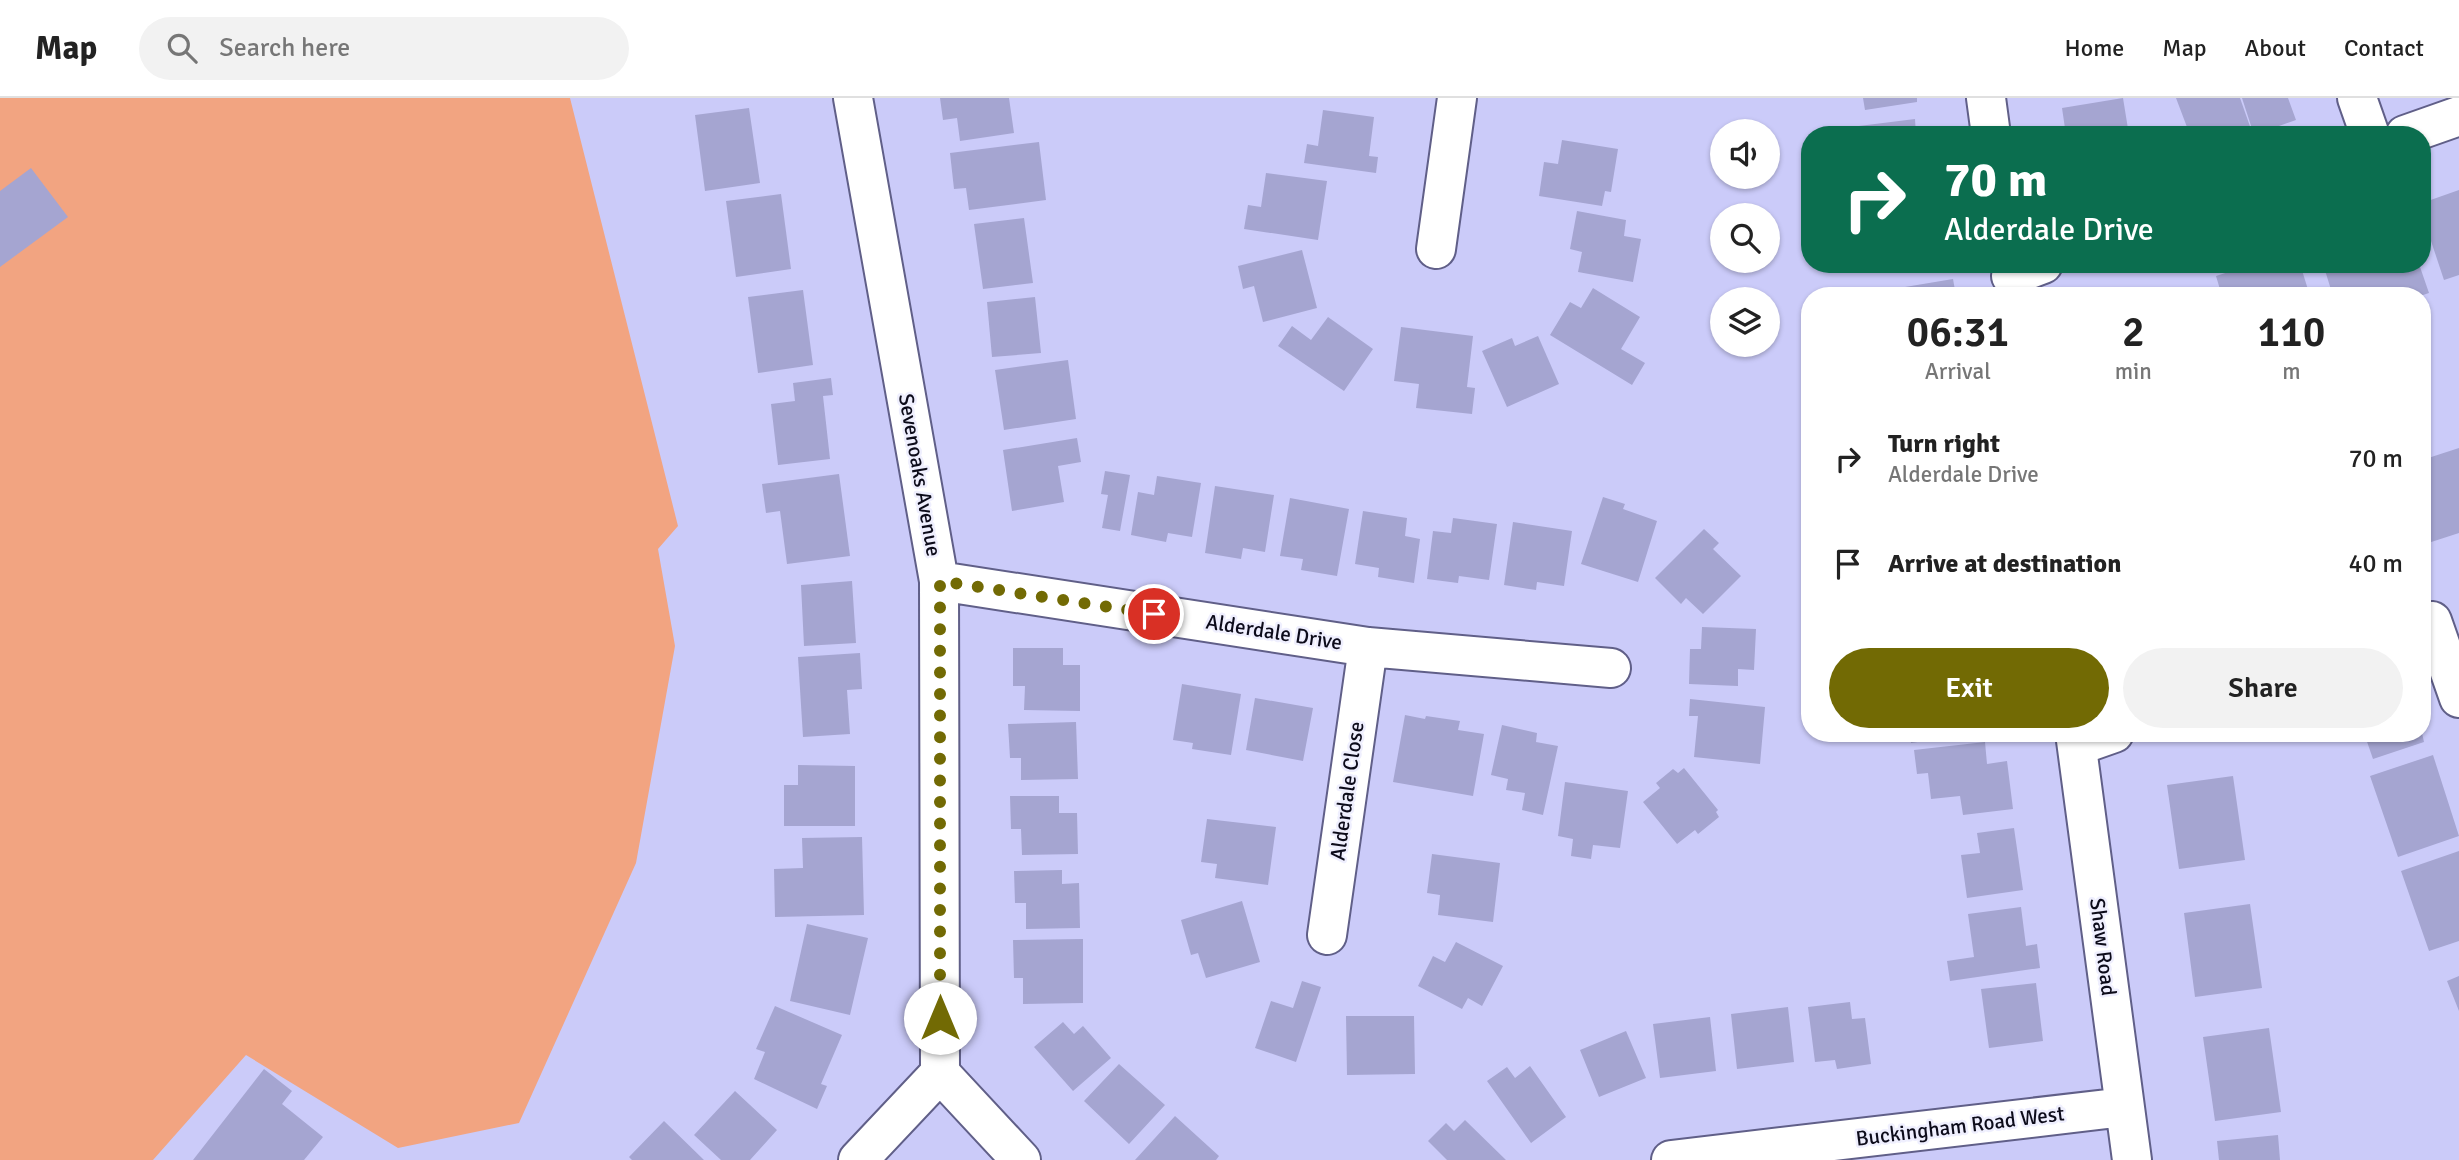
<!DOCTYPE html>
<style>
:root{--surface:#fff;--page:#f2f2f2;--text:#222;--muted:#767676;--line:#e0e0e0;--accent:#726a04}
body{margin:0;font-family:Signika,sans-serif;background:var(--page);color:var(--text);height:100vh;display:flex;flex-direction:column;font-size:26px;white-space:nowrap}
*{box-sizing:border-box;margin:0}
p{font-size:23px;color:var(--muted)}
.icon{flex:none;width:38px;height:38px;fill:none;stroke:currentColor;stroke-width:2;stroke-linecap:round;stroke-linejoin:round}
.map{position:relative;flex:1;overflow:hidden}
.side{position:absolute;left:1801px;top:189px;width:630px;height:455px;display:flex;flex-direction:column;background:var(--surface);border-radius:28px;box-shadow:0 2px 5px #0004}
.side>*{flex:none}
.guide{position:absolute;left:1801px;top:28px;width:630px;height:147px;border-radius:28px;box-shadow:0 2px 5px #0004;background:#0b6e4f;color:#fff;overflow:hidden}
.controls{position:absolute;left:1710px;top:21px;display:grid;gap:14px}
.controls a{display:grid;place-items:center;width:70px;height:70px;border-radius:50%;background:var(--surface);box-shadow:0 2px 5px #0004;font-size:35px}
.pin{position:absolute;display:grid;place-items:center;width:60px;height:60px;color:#fff;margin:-30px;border:4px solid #fff;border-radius:50%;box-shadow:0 2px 7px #0007}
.me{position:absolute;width:77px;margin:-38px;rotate:0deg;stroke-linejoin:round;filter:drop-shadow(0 0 5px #0008)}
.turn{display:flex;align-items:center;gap:24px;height:147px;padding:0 28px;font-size:32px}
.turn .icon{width:91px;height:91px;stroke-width:2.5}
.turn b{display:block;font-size:49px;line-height:60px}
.eta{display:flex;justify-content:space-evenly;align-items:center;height:119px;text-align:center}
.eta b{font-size:42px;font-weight:600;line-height:49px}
.action{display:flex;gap:14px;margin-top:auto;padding:14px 28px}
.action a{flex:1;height:80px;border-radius:42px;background:var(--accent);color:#fff;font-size:28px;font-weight:600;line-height:80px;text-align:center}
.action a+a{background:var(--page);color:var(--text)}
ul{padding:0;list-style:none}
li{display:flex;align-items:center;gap:21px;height:105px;padding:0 28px}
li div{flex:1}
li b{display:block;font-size:26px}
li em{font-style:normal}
header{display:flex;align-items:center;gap:42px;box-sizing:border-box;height:98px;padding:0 35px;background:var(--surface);border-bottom:2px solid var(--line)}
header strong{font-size:33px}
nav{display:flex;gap:38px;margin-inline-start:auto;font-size:24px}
.search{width:490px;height:63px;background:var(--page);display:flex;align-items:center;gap:18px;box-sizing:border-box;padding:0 24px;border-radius:38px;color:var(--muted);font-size:26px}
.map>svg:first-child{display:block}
.green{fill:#f2a481}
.building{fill:#a5a5d1}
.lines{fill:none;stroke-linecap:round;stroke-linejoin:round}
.minor-casing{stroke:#605f88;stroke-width:42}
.minor{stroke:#fff;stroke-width:38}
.route{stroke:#726a04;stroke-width:12;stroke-dasharray:0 21.6}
.labels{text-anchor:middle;stroke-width:5;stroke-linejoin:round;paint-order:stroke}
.street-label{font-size:21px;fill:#0c0b1a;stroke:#efeffe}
</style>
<header>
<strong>Map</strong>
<div class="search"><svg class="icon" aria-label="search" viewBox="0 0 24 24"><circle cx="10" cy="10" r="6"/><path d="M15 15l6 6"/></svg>Search here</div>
<nav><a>Home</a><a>Map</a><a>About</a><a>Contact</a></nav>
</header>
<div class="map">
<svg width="2459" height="1062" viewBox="0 0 2459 1062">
<rect width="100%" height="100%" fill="#cbcbf9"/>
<path class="green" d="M0,0H570L678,428L658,451L675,548L636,765L519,1025L398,1050L246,957L153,1062H0Z"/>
<path class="building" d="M940,0H1009L1014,35L960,43L957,20L943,22Z
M1863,0H1917V4L1865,12Z
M2123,0L2129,37H2066L2062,10Z
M2176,0H2240L2252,34L2245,37H2190Z
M2242,0H2288L2296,22L2254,37Z
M749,10L760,85L705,93L695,17Z
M1323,12L1374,19L1369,58L1378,59L1376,75L1304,65L1307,46L1318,48Z
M1915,21L1916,37H1836L1835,31Z
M1562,42L1618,51L1611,94L1605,93L1602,108L1539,98L1544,64L1558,66Z
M1039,44L1046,102L969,112L966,90L954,91L950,55Z
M31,70L68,119L0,169V93Z
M1266,75L1327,83L1318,142L1244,131L1248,107L1261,109Z
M2459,92V177L2444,182L2422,116V105Z
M781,96L791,171L736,179L726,103Z
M1577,113L1626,122L1624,138L1641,141L1633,184L1578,174L1582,154L1570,151Z
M1024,120L1033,185L983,191L974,126Z
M1302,152L1317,210L1263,224L1254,188L1243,191L1238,168Z
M1857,166H1939V170L1857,175Z
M2253,166H2300L2310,198H2222L2216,178Z
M2323,166H2419L2429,195L2420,198H2333Z
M1953,181L1956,198H1900L1899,190Z
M1593,190L1640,219L1621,251L1645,265L1632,287L1550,237L1570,204L1581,210Z
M803,192L813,267L758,275L748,199Z
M1035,199L1041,255L992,259L987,204Z
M1328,219L1373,251L1344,293L1278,248L1292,228L1311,242Z
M1401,229L1473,238L1467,289L1475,290L1472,316L1416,310L1419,286L1394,283Z
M1538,238L1559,286L1507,309L1482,253L1512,240L1515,248Z
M1068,262L1076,321L1004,332L995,272Z
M831,280L833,297L823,298L830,361L778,367L771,306L795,303L793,285Z
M1077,340L1081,364L1058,368L1064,404L1012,413L1003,352Z
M2459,350V435L2422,447V362Z
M1105,373L1130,377L1120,433L1102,430L1108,397L1101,396Z
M839,376L850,458L787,466L780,413L766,415L762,386Z
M1157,378L1201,385L1192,439L1168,435L1166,444L1131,437L1138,394L1154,397Z
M1215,388L1274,397L1265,454L1243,450L1241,461L1205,455Z
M1603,399L1625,406L1623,411L1657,423L1638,484L1581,466Z
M1290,400L1349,411L1337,478L1301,472L1303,461L1280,458Z
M1363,413L1407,420L1405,438L1420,441L1414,485L1378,479L1379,470L1355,466Z
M1453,420L1497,426L1489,482L1459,478L1458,485L1427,481L1433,433L1451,435Z
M1513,424L1572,433L1564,488L1537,484L1536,492L1504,487Z
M1704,431L1719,445L1713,451L1741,478L1703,516L1686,500L1681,506L1655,480Z
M852,483L856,545L804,548L801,487Z
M1702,529L1756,531L1754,572L1738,571V588L1689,586L1690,551H1701Z
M1013,550H1063V567H1080V613L1024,612L1025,588H1013Z
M860,555L862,591L847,592L850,636L803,639L798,559Z
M1182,586L1241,596L1231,657L1192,651L1193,645L1173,642Z
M1255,600L1313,610L1303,663L1246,652Z
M1690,601L1765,609L1760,666L1694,659L1698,618H1689Z
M1405,617L1425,621L1426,618L1460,623L1458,632L1484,636L1473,698L1393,684Z
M1076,624L1078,681L1021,682V660H1010L1008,626Z
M1502,627L1537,635L1536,644L1558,648L1543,717L1522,712L1525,695L1506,692L1508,681L1491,677Z
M1910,635H1964V637L1911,645Z
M2364,635H2422L2424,644L2373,661Z
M1985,644L1987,666L2007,663L2013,711L1963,717L1960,698L1931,701L1928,675L1917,676L1914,652Z
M2433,657L2459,738L2398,759L2370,678Z
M798,667L855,668V728H784V687H798Z
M1684,670L1718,712L1716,714L1719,719L1698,736L1695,732L1677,746L1643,704L1660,690L1656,685L1673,671L1678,675Z
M2233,678L2245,762L2179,771L2167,687Z
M1565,684L1628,693L1620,750L1593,747L1591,761L1571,758L1573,741L1558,738Z
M1010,698H1059V715H1077L1078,756L1022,757L1021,731H1011Z
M1207,721L1276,729L1268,787L1215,780L1217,766L1201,764Z
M2014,730L2023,792L1967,800L1961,757L1980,755L1977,735Z
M862,739L864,817L775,819L774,771L803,770L802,740Z
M2459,753V843L2429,853L2401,773Z
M1432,756L1500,765L1493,824L1438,817L1440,797L1427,795Z
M1062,772V786L1079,785L1080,830L1026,831V805H1015L1014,773Z
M1242,803L1260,864L1206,880L1198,855L1191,857L1181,822Z
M2250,806L2262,890L2195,899L2184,815Z
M2021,809L2026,848L2037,846L2040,870L1950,883L1947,863L1974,859L1968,816Z
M807,826L868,840L850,917L790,903Z
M1083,841V905L1023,906V880H1014L1013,842Z
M1456,844L1503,868L1482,908L1468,900L1462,911L1418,888L1433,858L1445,864Z
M2459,878V913L2447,883Z
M1302,883L1321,889L1296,964L1255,950L1271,903L1293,910Z
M2036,885L2043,943L1989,950L1981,891Z
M1850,904L1852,921L1865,920L1871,966L1837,971L1835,962L1815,964L1808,909Z
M775,908L842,937L821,986L827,988L817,1011L754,981L765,954L756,951Z
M1788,909L1794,964L1737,971L1731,916Z
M1346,918H1414L1415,976L1347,977Z
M1710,919L1716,973L1660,980L1653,926Z
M1063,924L1074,936L1083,928L1111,960L1073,993L1034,949Z
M2269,930L2281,1014L2215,1023L2203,939Z
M1626,933L1646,980L1599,999L1580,952Z
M1119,966L1165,1007L1129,1046L1084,1003Z
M1530,968L1566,1019L1531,1045L1487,983L1507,969L1515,980Z
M264,971L292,993L282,1006L323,1039L304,1062H193Z
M735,993L777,1032L750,1062H721L694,1037Z
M1175,1018L1219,1058L1216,1062H1135Z
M1465,1022L1506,1062H1447L1428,1043L1446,1025L1454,1033Z
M664,1023L704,1062H632L629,1059Z
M2278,1037L2280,1062H2219L2217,1043Z"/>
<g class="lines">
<defs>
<path id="minor" d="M853,0L939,483L940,975L1021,1062
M1986,0L1991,37
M2357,0L2370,37
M2405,37L2459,18
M1436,151L1457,0
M2011,178L2043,166
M939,483L1368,549L1611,570
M2432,523L2459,600
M2075,635L2132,1062
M2077,648L2114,635
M1327,837L1368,549
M858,1062L940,975
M1671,1062L2124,1009"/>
</defs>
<use href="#minor" class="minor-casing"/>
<use href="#minor" class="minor"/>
</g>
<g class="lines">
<path class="route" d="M940,920V483L1154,516"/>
</g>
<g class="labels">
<g class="street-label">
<text transform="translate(920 377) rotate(80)" y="7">Sevenoaks Avenue</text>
<text transform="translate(1274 534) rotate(9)" y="7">Alderdale Drive</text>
<text transform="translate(1347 693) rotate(-82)" y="7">Alderdale Close</text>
<text transform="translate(2103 849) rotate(83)" y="7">Shaw Road</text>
<text transform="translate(1960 1028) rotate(-7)" y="7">Buckingham Road West</text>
</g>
</g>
</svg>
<div class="controls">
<a><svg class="icon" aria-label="sound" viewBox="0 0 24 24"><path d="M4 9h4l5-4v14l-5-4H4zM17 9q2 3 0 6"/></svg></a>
<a><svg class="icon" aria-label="search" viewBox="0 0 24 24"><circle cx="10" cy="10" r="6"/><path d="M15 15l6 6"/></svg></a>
<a><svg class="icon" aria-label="layers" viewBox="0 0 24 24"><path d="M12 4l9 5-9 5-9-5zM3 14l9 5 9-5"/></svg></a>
</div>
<div class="pin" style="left:1154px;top:516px;background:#d93025"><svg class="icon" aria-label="arrive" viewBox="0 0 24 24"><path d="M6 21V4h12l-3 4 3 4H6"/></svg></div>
<svg class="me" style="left:940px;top:920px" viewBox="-20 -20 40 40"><circle r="19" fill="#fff"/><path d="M0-13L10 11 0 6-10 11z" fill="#726a04"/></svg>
<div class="guide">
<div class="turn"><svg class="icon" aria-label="right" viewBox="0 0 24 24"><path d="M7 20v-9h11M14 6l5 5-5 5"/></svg><div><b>70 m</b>Alderdale Drive</div></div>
</div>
<section class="side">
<div class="eta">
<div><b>06:31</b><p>Arrival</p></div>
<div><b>2</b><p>min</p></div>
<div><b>110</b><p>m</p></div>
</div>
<ul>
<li><svg class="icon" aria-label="right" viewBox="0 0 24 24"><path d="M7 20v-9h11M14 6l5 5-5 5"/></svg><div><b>Turn right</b><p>Alderdale Drive</p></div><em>70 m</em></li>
<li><svg class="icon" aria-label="arrive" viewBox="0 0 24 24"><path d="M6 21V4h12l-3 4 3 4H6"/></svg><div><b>Arrive at destination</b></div><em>40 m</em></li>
</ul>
<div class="action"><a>Exit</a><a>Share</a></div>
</section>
</div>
